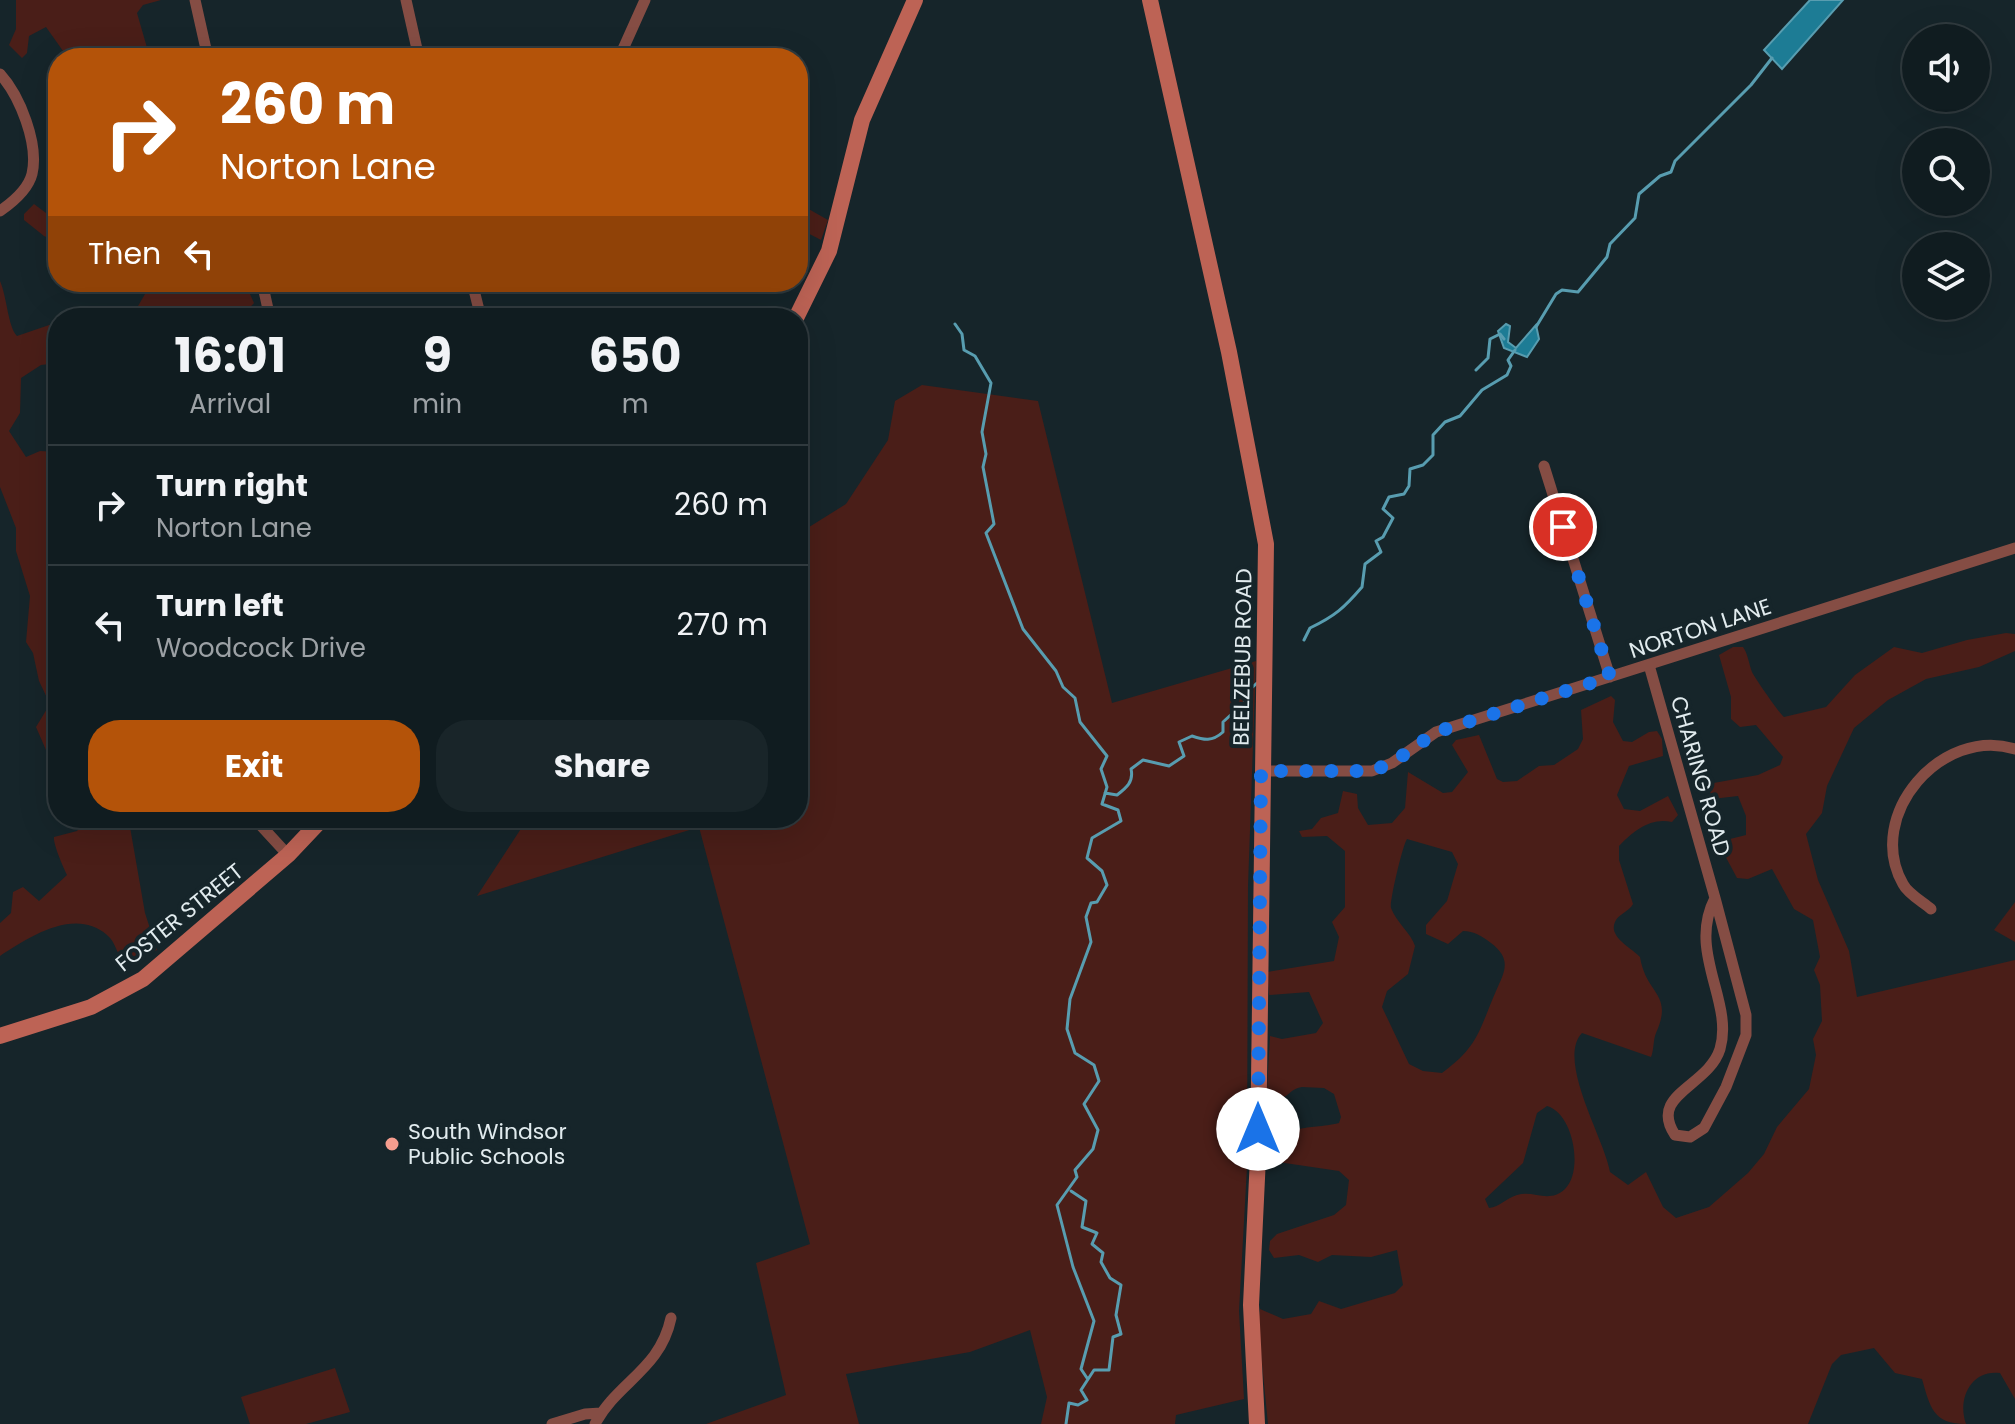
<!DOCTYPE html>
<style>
:root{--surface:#101c20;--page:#192529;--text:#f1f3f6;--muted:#9ca1a5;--line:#303a3e;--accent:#b45309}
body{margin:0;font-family:Poppins,sans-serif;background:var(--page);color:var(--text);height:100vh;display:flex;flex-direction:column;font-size:30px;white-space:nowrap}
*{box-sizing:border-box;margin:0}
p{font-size:26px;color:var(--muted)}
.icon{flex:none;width:44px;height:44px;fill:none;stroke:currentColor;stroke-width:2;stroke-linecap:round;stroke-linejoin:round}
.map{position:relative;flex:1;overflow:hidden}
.details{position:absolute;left:48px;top:308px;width:760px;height:520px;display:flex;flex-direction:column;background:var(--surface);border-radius:32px;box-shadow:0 8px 32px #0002,0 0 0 2px var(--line)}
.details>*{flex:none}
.top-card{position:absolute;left:48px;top:48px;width:760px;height:244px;border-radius:32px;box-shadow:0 8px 32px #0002,0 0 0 2px var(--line);background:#b45309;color:#fff;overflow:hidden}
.controls{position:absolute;left:1902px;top:24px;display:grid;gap:16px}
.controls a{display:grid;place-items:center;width:88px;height:88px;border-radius:50%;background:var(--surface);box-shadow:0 8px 32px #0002,0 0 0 2px var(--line);font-size:40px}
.pin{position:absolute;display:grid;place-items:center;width:68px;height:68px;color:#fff;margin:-34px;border:4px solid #fff;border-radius:50%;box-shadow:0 2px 8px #0007}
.me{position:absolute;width:88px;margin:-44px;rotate:0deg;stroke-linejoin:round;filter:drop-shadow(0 0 6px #0008)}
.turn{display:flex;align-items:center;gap:28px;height:168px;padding:0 40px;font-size:36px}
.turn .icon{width:104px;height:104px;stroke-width:2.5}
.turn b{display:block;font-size:56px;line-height:68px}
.then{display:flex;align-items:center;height:76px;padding:0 40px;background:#0003;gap:16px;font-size:30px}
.eta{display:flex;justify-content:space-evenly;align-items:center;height:136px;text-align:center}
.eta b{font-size:48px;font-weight:700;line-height:56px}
.cta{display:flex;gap:16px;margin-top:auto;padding:16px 40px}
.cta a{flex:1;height:92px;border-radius:32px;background:var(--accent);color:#fff;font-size:32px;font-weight:700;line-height:92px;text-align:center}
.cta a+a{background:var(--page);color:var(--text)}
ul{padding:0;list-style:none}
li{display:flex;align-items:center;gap:24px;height:120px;padding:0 40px;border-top:2px solid var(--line)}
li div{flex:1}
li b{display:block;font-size:30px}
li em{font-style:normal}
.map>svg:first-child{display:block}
.green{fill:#4a1e18;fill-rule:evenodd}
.water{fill:#1d7c95;stroke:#589db0;stroke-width:2}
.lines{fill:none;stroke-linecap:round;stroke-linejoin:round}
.stream{stroke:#589db0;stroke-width:3}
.street{stroke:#854d44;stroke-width:11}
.secondary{stroke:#bd6355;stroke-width:16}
.route{stroke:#1a73e8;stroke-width:14;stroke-dasharray:0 25.2}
.poi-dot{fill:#f59d8e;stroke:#16252a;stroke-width:3}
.labels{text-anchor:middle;stroke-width:8;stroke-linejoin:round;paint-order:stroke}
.street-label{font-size:22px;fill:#e1ebee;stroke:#16252a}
.poi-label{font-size:22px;fill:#e1ebee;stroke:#16252a;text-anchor:start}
</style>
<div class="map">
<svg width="2015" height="1424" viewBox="0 0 2015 1424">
<rect width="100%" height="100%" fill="#16252a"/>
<path class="green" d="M16,0H161L143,5L137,13L150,58H68L46,27L29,36L27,53L22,58L9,45L16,29Z
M798,203L828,220L821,240L798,228Z
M34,204L58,222V242L44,236L24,220V214Z
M0,281C7,297 8,327 17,336L58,322V363L41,365L21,378L20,413L9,431L26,457L40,451L58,452V764L53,766L36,727L50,704L39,681L33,653L26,642L30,596L16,551V528L0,487Z
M152,282H185L192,291L227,292L245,283L254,303C238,325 118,318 88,318L121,308L134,313Z
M922,385L1038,401L1112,703L1256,661L1248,886L1247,1167L1239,1311L1244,1399L1176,1415L1175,1424H1041L1047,1397L1030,1330L970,1352L846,1374L859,1424H706L786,1395L756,1263L810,1244L699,827L477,896L528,818H798V534L846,504L888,440L895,401Z
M2006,633L2015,634V651L1979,667L1926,679L1888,700L1854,728L1827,786L1822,813L1806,834L1818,880L1849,951L1857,997L2015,960V1399L2000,1373C1971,1369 1957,1399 1966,1424C1933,1424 1930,1407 1922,1379L1895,1373L1874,1348L1841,1355L1832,1364L1808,1424H1268L1258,1323L1260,1309L1283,1319L1311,1314L1319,1301L1341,1309L1395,1293L1403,1285L1397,1250L1371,1257L1332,1255L1318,1262L1299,1255L1274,1258L1269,1250L1270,1241L1277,1234L1334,1215L1346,1205L1349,1180L1339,1171L1278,1162C1284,1119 1307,1131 1339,1123L1341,1117L1334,1094L1324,1088L1302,1087C1286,1090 1291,1100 1271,1098L1267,1089L1270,1036L1282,1039L1316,1033L1323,1023L1309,992L1269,995L1267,972L1334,961L1339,937L1332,922L1345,907V851L1327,836L1302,837L1299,831L1312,829L1321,818L1338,813L1343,791L1357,794L1358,808L1368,825L1392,823L1405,808L1408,772L1443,793L1452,792L1468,772L1452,745L1456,740L1479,735L1497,779L1503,782L1517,781L1539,766L1554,765L1578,749L1583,739L1581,710L1611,696L1615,700L1613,722L1623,741L1632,742L1649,732L1657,731L1662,739L1663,756L1629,766L1617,795L1624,809L1640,811L1668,796L1678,815L1672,822C1651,817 1633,831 1619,846V860L1633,904C1629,912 1618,914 1615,922C1608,937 1632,948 1640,957C1646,995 1674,993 1656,1033C1653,1040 1654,1050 1651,1057L1582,1033C1556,1060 1605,1140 1610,1172L1628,1185L1646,1172L1663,1207L1676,1218L1709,1207L1748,1173L1764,1154L1777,1127L1809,1089L1816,1055L1813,1039L1822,1021L1820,985L1814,970L1820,957L1813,920L1794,909L1772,869L1748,879L1737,878L1722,850L1726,840L1746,835V816L1738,796L1712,799L1708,784L1758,775L1780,765L1783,757L1756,725L1740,727L1731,719V697L1719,655L1733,647H1743C1748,654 1749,664 1752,672C1755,678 1779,713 1784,717L1826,707L1855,675L1894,647L1922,653L1967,640ZM1407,839L1452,852L1458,864L1447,901L1426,925V934L1448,944L1463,931C1474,931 1482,936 1491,943C1512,959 1505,971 1496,991C1479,1030 1479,1046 1442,1073L1423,1071L1409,1064L1382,1007L1387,991L1408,974L1415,946C1411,933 1396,922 1391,908C1389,903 1403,844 1407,839ZM1547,1106C1573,1113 1584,1170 1565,1189C1549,1204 1534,1190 1517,1195C1506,1198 1500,1207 1489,1208L1485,1199L1523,1163L1537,1113Z
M87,818H137L130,827L145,913L157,950L127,965C116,956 117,943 107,935C75,907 29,937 0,956V923L11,913L13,892L23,887L39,901L67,875C63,867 53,844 54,837L77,831Z
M2015,902V942L1994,930Z
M335,1368L350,1412L306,1424H250L241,1397Z"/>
<path class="water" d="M1810,0H1843L1782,69L1764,50Z
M1506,324L1510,326L1508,342L1516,348L1536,325L1539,339L1527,357L1504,348L1498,331Z"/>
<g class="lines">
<path class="stream" d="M955,324L962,334L964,350L975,356L991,383L982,432L986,454L983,467L994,524L986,533L1023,629L1056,671L1063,687L1075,698L1080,722L1107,756L1101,769L1107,787L1102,804L1118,810L1121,821L1092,838L1087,858L1102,871L1107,885L1097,902L1091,903L1086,917L1091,942L1070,999L1067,1029L1075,1053L1094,1065L1099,1081L1084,1104L1098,1130L1093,1149L1075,1170L1077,1177L1057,1205L1073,1267L1094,1321L1081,1369L1087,1378
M1536,327L1556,294L1562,290L1578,292L1607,257L1610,244L1635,218L1639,194L1660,176L1671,172L1675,161L1751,85L1772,58
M1476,370L1488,358L1490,339L1500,334L1504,339
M1304,640L1310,628C1335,616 1344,608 1362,587L1365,564L1381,552L1376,541L1383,537L1393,518L1383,509L1389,497L1404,494L1409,486L1410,469L1423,465L1433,455V435L1445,422L1460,416L1482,390L1507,375L1511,366L1508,360L1515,350
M1105,793L1117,795C1126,788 1134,782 1131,769L1143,760L1169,766L1184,756L1179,742L1192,736C1204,740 1212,742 1223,732V722L1246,701L1245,694L1257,683
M1066,1424L1069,1403L1078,1405L1087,1400L1081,1390L1094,1370H1109L1113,1337L1121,1334L1116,1315L1121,1285L1110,1278L1101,1262L1103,1253L1092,1244L1097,1233L1082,1227L1086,1201L1071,1191"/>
<path class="street" d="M195,0L208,58
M406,0L419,58
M619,58L645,0
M0,74C20,96 39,144 32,174C28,190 13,202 0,211
M262,282L270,318
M472,282L481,318
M1544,466L1610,677
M1649,665L1715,898
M1261,771H1372L1392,763L1436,732L2015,548
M254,818L288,855
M1715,898L1746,1015V1035L1726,1087L1704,1128L1690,1137L1675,1135C1648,1094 1708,1087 1720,1049C1734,1001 1687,952 1715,898Z
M1931,909C1923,902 1908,894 1903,884C1864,815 1942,726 2015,749
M552,1424L585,1414L601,1413
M595,1424C617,1382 660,1370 671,1318"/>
<path class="secondary" d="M1150,0L1229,352L1266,544L1258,1157L1251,1305L1257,1424
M796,318L829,251L862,120L915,0
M0,1036L91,1007L143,979L288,855L323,818"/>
</g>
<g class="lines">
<path class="route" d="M1258,1129L1261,771H1372L1392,763L1436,732L1610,677L1563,527"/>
</g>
<circle class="poi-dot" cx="392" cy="1144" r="8"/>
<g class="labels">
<g class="street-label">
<text transform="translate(1700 628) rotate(-18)" y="8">NORTON LANE</text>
<text transform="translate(1242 657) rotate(-89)" y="8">BEELZEBUB ROAD</text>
<text transform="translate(1701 776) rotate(74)" y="8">CHARING ROAD</text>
<text transform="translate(179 917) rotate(-39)" y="8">FOSTER STREET</text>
</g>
<g class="poi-label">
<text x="408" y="1139">South Windsor<tspan x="408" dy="25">Public Schools</tspan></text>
</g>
</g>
</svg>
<div class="controls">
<a><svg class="icon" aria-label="sound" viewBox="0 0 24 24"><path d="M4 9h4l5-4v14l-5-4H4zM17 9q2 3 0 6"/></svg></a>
<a><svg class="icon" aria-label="search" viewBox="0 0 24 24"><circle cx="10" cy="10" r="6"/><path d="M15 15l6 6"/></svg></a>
<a><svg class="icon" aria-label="layers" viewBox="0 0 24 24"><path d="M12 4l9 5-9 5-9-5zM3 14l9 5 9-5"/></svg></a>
</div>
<div class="pin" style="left:1563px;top:527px;background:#d93025"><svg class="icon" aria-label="arrive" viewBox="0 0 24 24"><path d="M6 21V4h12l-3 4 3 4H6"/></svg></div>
<svg class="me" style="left:1258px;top:1129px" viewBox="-20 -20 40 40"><circle r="19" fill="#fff"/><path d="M0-13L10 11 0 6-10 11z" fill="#1a73e8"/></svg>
<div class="top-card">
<div class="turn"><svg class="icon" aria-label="right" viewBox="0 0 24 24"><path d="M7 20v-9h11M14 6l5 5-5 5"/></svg><div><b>260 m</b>Norton Lane</div></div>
<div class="then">Then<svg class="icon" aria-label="left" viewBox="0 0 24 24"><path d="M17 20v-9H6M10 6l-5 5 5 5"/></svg></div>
</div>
<section class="details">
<div class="eta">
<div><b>16:01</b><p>Arrival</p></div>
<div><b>9</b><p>min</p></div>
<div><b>650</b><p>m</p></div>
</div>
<ul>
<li><svg class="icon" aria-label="right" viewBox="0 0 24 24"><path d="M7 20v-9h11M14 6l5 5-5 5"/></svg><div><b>Turn right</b><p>Norton Lane</p></div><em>260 m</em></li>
<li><svg class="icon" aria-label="left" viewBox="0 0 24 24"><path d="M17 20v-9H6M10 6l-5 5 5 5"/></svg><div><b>Turn left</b><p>Woodcock Drive</p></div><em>270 m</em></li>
</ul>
<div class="cta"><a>Exit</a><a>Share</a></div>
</section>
</div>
